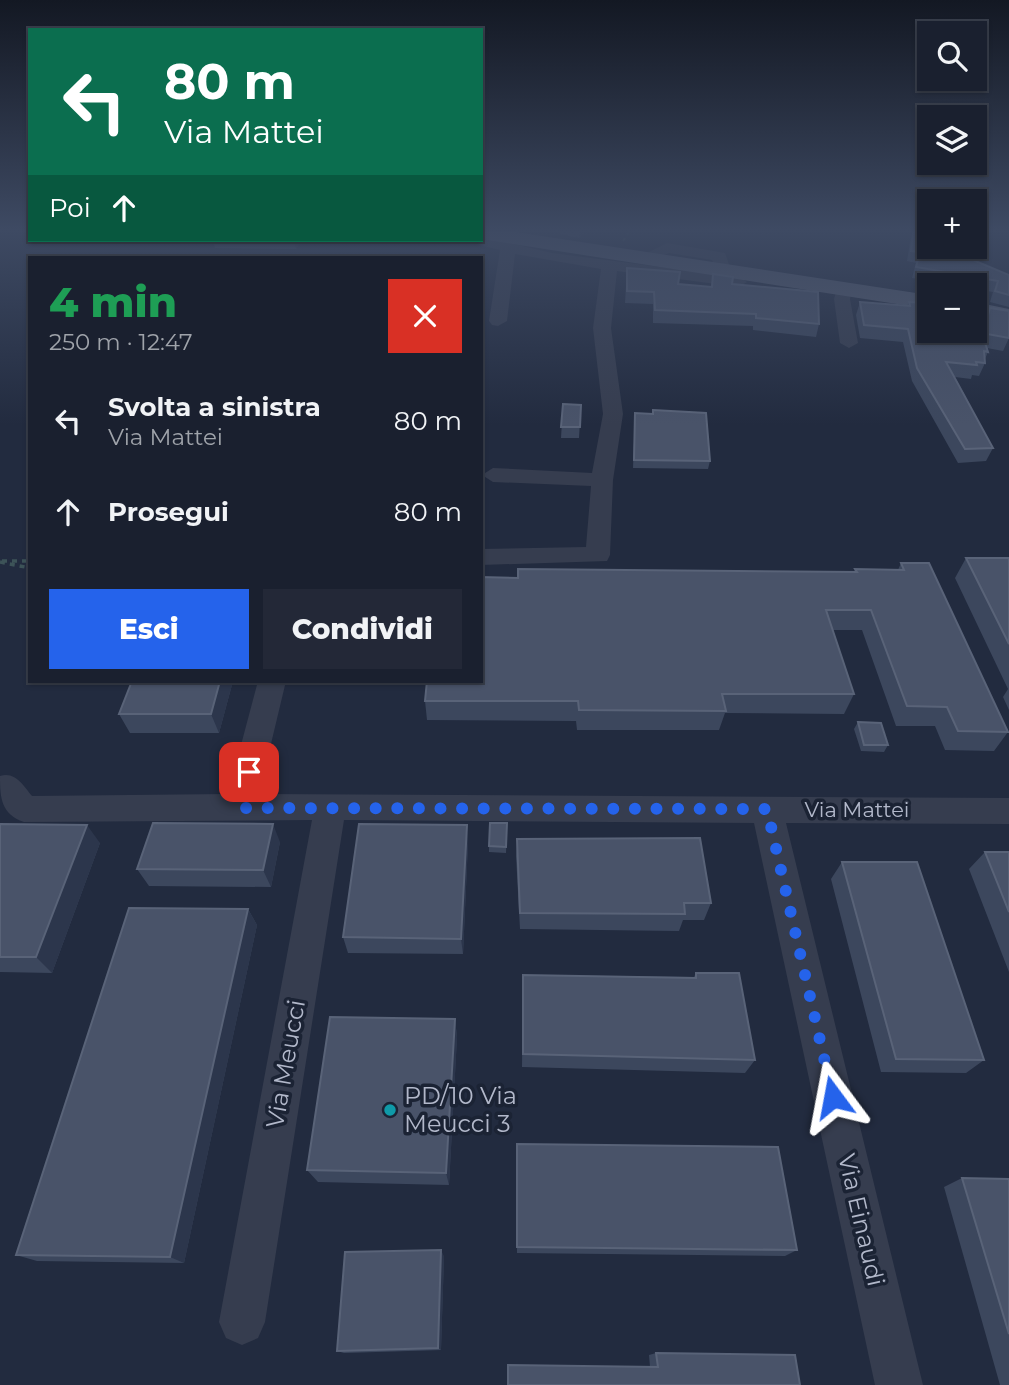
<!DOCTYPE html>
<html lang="it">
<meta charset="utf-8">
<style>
:root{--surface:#1a202f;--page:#232837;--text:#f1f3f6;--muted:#9fa3aa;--line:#383e4b;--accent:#2563eb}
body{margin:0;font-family:Montserrat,sans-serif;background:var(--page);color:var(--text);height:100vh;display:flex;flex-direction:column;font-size:26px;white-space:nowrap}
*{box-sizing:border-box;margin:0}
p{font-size:23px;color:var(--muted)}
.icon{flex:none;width:38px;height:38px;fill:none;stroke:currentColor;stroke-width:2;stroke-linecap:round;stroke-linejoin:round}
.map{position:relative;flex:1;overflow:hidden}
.side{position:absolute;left:28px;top:256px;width:455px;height:427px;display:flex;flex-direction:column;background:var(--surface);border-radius:0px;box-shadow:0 2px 5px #0004,0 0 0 2px var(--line)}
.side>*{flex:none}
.top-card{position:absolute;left:28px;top:28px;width:455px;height:214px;border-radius:0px;box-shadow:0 2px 5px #0004,0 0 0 2px var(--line);background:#0b6e4f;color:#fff;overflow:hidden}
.tools{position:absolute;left:917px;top:21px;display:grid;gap:14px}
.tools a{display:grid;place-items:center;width:70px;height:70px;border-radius:0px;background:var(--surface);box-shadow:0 2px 5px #0004,0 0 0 2px var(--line);font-size:35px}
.pin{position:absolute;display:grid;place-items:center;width:60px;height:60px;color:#fff;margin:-30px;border-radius:14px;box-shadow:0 4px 10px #0006}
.me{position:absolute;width:77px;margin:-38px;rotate:347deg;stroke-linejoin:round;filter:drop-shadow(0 0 5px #0008)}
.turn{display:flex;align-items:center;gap:24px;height:147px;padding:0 21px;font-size:32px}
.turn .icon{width:91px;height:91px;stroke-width:2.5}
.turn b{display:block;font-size:49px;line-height:60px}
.then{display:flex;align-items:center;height:66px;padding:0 21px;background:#0003;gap:14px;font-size:26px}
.round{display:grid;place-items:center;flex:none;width:74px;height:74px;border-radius:0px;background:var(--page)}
.overview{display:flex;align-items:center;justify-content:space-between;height:119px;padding:0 21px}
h1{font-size:42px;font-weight:800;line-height:52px;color:#1e9e55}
.primary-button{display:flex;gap:14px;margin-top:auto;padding:14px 21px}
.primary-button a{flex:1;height:80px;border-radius:0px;background:var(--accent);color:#fff;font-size:28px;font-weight:800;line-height:80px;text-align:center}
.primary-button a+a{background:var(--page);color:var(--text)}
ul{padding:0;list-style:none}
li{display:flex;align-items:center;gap:21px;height:91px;padding:0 21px}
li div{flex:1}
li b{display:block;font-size:26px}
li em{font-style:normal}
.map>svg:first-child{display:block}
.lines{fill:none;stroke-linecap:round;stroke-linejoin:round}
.path-far1{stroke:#3d5358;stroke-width:2;stroke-dasharray:3.5 3.5;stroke-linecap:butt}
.path{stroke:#3d5358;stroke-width:3.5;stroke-dasharray:5 5;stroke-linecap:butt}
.minor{fill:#363d4f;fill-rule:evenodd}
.major{fill:#545c6f;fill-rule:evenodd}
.wall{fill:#3c475d}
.shaded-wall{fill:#2c364c}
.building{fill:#495369;stroke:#596378;stroke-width:2}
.route{stroke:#2563eb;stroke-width:12;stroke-dasharray:0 21.6}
.culture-dot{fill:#0f9aa8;stroke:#1b2334;stroke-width:2.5}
.labels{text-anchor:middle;stroke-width:7;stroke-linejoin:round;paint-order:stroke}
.street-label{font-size:21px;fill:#b2b8ca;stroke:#1b2334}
.near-street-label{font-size:24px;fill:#b2b8ca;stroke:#1b2334}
.near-poi-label{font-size:24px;fill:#b2b8ca;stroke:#1b2334;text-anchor:start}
</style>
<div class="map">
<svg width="1009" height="1385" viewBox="0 0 1009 1385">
<rect width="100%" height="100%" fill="#222b3f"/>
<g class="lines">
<path class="path-far1" d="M623,241L630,231"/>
<path class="path" d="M2,561H30
M0,562L30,568"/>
<path class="minor" d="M481,231H490L492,239L552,253L739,277L747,282L739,287L617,271L611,328L623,414L613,480L610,555L607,561L481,565V549L586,547L591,486L493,482L482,475L493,468L592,473L603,414L593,328L601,269L515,254L507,321L498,326L492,325L489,321L500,250L479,245L476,240H481Z
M667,243L725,253L731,270L729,273H717L712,260L669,253L645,263L637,258Z
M844,284L852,289L850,299L858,343L849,348L840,343L834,299L838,285Z
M258,681H286L259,794L1009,798V824L786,823L923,1385H875L754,823L344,820L265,1322L258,1338L242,1345L226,1338L219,1322L312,820L24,822C1,814 0,798 0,776C15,771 23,785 32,796L228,794Z"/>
<path class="major" d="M481,231H509L929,295V309L481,239Z
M975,302L1009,309V323L975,316Z"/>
</g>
<path class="wall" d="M560,231H586L579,238L560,234Z
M913,232L973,260L1009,275V307L990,302L993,292L975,289V285H955L912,278L916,263L907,261L910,242Z
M213,240H302L296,249L215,248Z
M627,268L678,284L711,287L713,274L819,324L816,337L753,330V326L653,323V304L625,303Z
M860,302L907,306L909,302L929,331L987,315L990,308L1009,338L1003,351L987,348L988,352L985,359V363L979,376L972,375L971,379L955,377L993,448L986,461L958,463L912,381L903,342L860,338L856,315Z
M563,404L581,405L579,438H561Z
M653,410L710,461L708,469L633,468L635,413L652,414Z
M966,558H1009V710L1003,697L1008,689L955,578Z
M901,563L1008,732L994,751L945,750L935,726H896L862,630H832L854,694L844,714L725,713L719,730H577L576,721L427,720L425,701L854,572L855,569L898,570Z
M132,681H233L219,733H130L119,714Z
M858,722L888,745L884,752L861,751L854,729Z
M507,823L506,853L489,852V846Z
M0,824L100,843L52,973L0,972Z
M517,839L711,903L704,920H683L679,931L520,929L516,856Z
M280,842L271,887L149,886L137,869Z
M468,843L463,954L348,953L343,937Z
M985,852H1009V972L969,869Z
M842,862L984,1060L966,1073L881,1072L831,879Z
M248,909L257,925L184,1263L37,1261L16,1255Z
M696,973L755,1060L745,1073L522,1067L523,975L694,977Z
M455,1019L457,1037L449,1185L318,1182L307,1170Z
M517,1154L797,1250L785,1256L517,1253Z
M962,1178L1009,1179V1385H1000L944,1187Z
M444,1256L441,1350L344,1353L337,1351Z
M656,1353L800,1385L650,1367L649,1355Z"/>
<path class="shaded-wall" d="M580,231H586L579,238Z
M294,240H302L296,249Z
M220,681H233L219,733L211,714Z
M273,824L280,842L271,887L263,870Z
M87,825L100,843L52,973L36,957Z
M467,825L468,843L463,954L461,939Z
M248,909L257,925L184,1263L170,1257Z
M455,1019L457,1037L449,1185L446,1173Z
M441,1250L444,1256L441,1350L438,1348Z"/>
<path class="building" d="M913,232L929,234V247H968L973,260L1009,275V295L995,291L998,281L916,267L920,252L911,251Z
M627,268L680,272L678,284L712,287L713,274L733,277L732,284L818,292L819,324L756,318V314L655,310L654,292L627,291Z
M860,302L910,306L909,302L929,303V331H975V314L988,315L990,308L1009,311V338L982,333L988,352L984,351L985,363L976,362L977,365L946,362L993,448L965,449L917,368L908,329L864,325Z
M563,404L581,405L580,427H561Z
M653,410L706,413L710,461L634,460L635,413L653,414Z
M966,558H1009V644Z
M901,563H929L1008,732L958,731L947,707L907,706L871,610H826L854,694H722L726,711L579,710L578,701H425L427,681H481V577L518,578V569L857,572L855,569L904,570Z
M132,681H220L211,714H119Z
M858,722L881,723L888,745H864Z
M153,823L273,824L263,870L137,869Z
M490,823H507L506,847L489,846Z
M0,824L87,825L36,957H0Z
M359,824L467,825L461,939L343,937Z
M700,838L711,903H684L685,914L520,913L517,839Z
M985,852H1009V912Z
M842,862H917L984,1060L896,1059Z
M129,908L248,909L170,1257L16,1255Z
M696,973H739L755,1060L523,1054V975L696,978Z
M330,1017L455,1019L446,1173L307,1170Z
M517,1144L778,1147L797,1250L517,1247Z
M962,1178L1009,1179V1334Z
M441,1250L438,1348L337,1351L345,1252Z
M656,1353L795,1355L800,1385H508V1365L658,1367Z"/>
<linearGradient id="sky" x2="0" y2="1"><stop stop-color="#131823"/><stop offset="0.54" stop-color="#3e4a63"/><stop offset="1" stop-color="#3e4a63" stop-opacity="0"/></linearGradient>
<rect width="1009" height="425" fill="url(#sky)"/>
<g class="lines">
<path class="route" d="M249,772L240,808L767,809L833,1097"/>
</g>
<circle class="culture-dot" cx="390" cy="1110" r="7"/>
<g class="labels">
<g class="street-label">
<text x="857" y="817">Via Mattei</text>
</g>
<g class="near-street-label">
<text transform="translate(286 1064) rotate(-80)" y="8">Via Meucci</text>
<text transform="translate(861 1220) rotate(77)" y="8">Via Einaudi</text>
</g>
<g class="near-poi-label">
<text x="404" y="1104">PD/10 Via<tspan x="404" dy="28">Meucci 3</tspan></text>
</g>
</g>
</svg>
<div class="tools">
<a><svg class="icon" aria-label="search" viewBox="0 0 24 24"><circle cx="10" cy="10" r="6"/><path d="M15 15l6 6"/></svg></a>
<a><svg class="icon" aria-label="layers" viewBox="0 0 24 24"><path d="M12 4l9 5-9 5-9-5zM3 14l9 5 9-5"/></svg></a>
<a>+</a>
<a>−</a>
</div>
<div class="pin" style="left:249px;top:772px;background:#d93025"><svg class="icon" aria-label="arrive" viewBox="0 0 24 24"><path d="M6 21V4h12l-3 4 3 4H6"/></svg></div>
<svg class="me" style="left:833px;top:1097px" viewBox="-20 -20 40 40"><path d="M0-17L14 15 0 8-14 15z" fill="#2563eb" stroke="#fff" stroke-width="4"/></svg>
<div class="top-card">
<div class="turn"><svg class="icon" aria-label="left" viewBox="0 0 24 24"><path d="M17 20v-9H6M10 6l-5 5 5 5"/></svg><div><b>80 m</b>Via Mattei</div></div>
<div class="then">Poi<svg class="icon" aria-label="ahead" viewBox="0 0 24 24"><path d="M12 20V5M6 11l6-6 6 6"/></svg></div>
</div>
<section class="side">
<div class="overview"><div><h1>4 min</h1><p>250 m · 12:47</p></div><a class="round" style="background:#d93025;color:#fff"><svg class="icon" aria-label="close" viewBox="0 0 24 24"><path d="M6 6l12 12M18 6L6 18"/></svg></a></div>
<ul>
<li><svg class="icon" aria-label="left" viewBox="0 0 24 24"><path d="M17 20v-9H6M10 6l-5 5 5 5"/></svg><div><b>Svolta a sinistra</b><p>Via Mattei</p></div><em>80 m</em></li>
<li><svg class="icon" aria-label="ahead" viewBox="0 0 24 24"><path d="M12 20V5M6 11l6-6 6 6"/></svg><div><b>Prosegui</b></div><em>80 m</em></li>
</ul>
<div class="primary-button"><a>Esci</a><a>Condividi</a></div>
</section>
</div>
